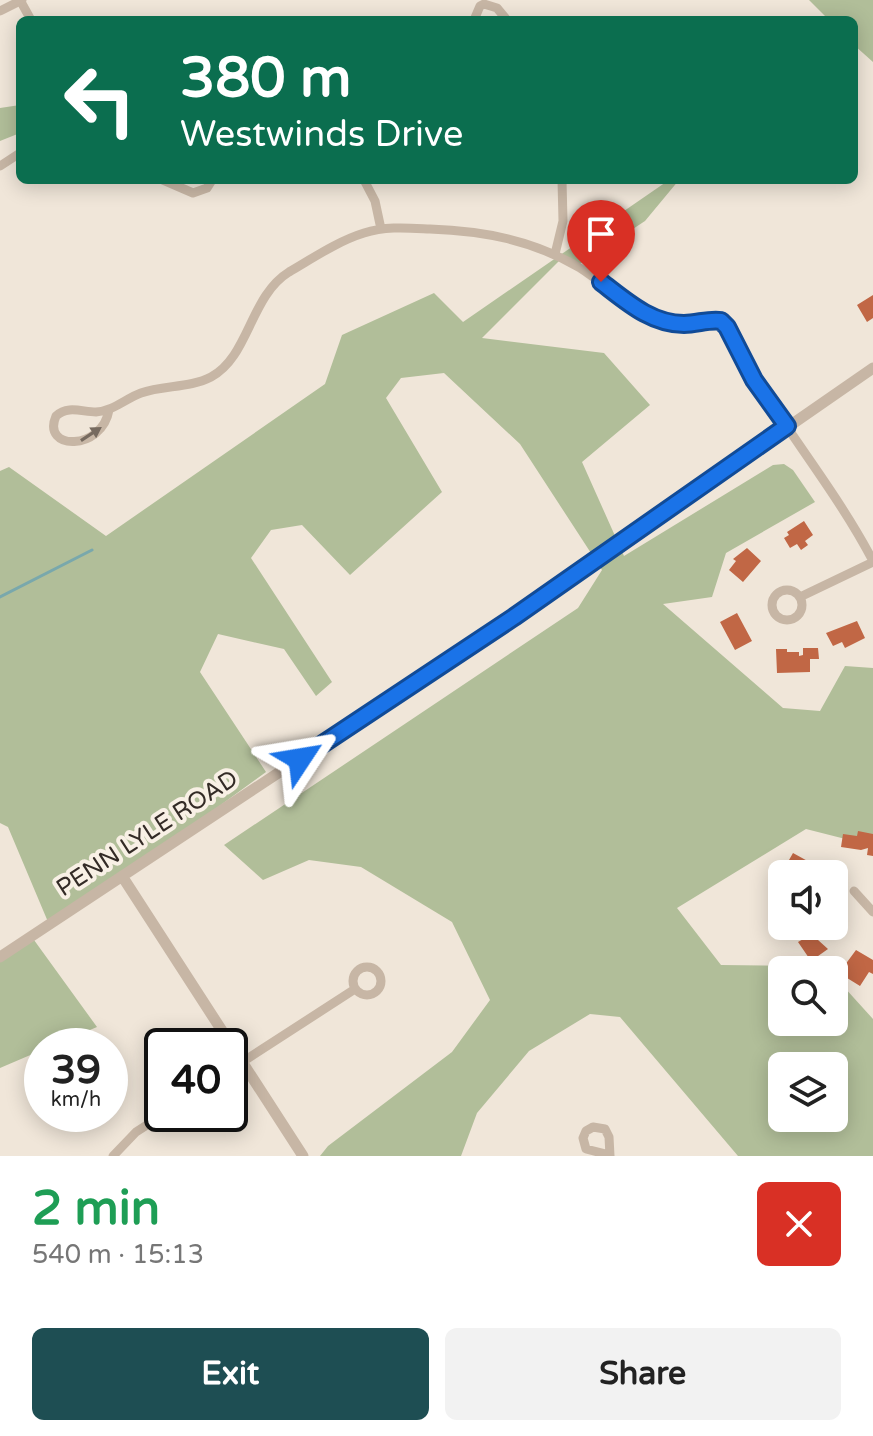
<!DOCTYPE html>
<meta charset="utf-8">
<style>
:root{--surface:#fff;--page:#f2f2f2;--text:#222;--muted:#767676;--accent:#1e4e53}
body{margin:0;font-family:"Varela Round",sans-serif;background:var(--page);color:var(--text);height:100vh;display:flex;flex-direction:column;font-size:30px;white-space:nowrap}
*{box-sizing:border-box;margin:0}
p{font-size:26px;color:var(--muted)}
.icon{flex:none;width:44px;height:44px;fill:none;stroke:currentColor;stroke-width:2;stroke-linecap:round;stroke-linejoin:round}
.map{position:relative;height:1156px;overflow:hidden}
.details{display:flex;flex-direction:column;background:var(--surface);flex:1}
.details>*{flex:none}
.guide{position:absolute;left:16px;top:16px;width:842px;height:168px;border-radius:12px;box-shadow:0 4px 20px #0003;background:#0b6e4f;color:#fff;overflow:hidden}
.fabs{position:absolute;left:768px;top:860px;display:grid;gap:16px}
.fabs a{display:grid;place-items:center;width:80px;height:80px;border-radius:12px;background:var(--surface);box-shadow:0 4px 20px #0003;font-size:40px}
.speed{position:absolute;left:24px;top:1028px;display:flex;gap:16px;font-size:40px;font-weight:700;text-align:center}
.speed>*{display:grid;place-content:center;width:104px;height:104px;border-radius:50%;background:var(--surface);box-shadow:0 4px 20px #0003;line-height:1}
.speed small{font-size:20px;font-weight:400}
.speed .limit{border:4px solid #111;border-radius:12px;background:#fff;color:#111}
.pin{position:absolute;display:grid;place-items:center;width:68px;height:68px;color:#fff;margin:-82px -34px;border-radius:50% 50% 50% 0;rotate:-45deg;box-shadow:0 0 8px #0007}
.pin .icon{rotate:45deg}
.me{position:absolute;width:88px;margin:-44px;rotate:57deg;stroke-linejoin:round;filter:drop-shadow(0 0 6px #0008)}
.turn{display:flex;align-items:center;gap:28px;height:168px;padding:0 32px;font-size:36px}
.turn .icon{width:104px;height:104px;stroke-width:2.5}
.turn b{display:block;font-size:56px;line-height:68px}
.round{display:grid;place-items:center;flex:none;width:84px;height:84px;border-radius:12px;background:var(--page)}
.overview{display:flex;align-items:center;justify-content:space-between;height:136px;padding:0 32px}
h1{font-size:48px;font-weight:700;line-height:60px;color:#1e9e55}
.action{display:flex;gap:16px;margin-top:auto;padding:16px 32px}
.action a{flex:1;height:92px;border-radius:12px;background:var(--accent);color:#fff;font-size:32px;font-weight:700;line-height:92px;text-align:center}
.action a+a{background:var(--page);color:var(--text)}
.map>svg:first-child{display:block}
.green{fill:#b1be99;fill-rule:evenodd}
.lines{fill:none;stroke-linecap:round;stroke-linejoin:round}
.stream{stroke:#79a8ac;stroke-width:3}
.building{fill:#c16745}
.minor{stroke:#c7b6a5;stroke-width:9}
.tertiary{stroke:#c7b6a5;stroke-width:11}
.oneway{fill:#766a5f}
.route-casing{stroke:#114b97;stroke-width:20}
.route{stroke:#1a73e8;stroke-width:14}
.labels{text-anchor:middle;stroke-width:8;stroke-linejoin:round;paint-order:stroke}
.street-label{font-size:24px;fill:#332b26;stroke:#f8f0e5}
</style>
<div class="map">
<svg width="873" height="1156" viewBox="0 0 873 1156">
<rect width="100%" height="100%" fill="#f0e6d9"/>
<path class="green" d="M809,0H873V62L854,45V20H829Z
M20,105V133L0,141V108Z
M669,180H679L645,221L575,267L561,259L482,338L604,353L650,405L582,462L624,556L773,465L784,464L793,470L815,502L726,553L712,597L663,604L783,708L820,711L845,666L873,668V846L806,829L677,908L721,965L826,966L829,970H782V1022H834V976L873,1019V1156H738L620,1017L590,1014L529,1051L477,1113L461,1156H320L328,1146L452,1052L490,1000L452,922L361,867L309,860L263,880L224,845L578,608L602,570L520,444L444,373L401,378L386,398L442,492L350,575L302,525L271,530L251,558L332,682L316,696L284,649L218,634L200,672L266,772L51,929L8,827L0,823V471L9,467L106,536L325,384L342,335L434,293L463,322ZM782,1066H834V1118H782Z
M34,940L97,1027L52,1046H42V1050L0,1068V961Z"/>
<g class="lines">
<path class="stream" d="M0,597L92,550"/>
</g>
<path class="building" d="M873,295V318L867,322L857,305Z
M804,521L813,535L805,541L808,545L801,550L797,544L790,548L784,538L789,535L787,532Z
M747,548L761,561L743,582L729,570L736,561L733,559Z
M737,613L752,641L735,650L720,622Z
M857,621L865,638L845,648L842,642L833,646L826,633Z
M803,648H818L819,659H810V672L777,673L776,649H787V652H799V656L803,655Z
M858,831L873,834V856L867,855L868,848L861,850L841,847L843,834L857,836Z
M793,853L813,864L807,874H785L788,868L785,867Z
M807,926H817L819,930L816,932L821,938L818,940L828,949L811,961L798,942L805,938L800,931Z
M856,950L873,960V974L869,972L860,986L839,973Z"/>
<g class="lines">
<path class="minor" d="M20,0L31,20
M0,11L22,0
M474,20L480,6L484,4L497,8L507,20
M0,166L20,153
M163,180L193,193L207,188L212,180
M364,180L375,201L381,229
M555,254L563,221L562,180
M109,410C102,451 41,451 56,416C68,405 82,412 96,412C113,411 125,399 141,393C163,385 190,388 211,377C249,357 250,296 289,272C313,258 338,241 364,233C386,226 408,228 430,229C484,231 533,240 580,268C607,285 631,312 662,320C682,326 701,317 721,321L727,327C767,410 830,479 873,561
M772 605a15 15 0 1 1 30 0a15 15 0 1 1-30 0Z
M800,597L873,562
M854,891L873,912
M353 981a14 14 0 1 1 28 0a14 14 0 1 1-28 0Z
M230,1070L355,989
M610,1155L586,1149L583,1138L586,1131L593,1127L605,1129L609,1137L610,1156
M113,1156L136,1132L164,1114"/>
<path class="tertiary" d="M122,876L303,1156
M0,957L514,617L873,368"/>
</g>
<defs><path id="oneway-solid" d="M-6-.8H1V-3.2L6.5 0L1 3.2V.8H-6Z" transform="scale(2)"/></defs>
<use class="oneway" href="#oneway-solid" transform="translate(91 434) rotate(-33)"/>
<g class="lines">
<defs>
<path id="route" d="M300,759L514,617L787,426L754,380L727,327L721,321C709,319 697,324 684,324C651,324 626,301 601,282"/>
</defs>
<use href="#route" class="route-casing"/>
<use href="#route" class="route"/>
</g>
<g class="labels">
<g class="street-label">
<text transform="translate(147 833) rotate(-33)" y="8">PENN LYLE ROAD</text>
</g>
</g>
</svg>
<div class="fabs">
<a><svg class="icon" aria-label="sound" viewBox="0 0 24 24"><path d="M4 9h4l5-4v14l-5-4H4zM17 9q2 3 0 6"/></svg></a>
<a><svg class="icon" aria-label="search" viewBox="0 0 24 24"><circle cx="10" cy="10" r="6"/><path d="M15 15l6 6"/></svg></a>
<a><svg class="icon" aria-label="layers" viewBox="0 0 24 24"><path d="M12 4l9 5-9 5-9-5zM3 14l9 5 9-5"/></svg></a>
</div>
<div class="speed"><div>39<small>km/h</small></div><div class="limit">40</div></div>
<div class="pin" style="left:601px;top:282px;background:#d93025"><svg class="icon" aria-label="arrive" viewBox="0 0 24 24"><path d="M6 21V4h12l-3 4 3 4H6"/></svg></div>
<svg class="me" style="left:300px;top:759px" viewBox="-20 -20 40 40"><path d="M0-17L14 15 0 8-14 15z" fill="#1a73e8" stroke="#fff" stroke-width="4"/></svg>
<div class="guide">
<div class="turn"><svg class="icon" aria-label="left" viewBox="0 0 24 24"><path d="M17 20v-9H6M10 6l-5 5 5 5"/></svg><div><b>380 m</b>Westwinds Drive</div></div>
</div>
</div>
<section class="details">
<div class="overview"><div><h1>2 min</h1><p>540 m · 15:13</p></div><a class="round" style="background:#d93025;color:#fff"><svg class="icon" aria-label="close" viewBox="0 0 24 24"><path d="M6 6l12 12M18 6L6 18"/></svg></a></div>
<div class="action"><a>Exit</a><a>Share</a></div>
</section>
